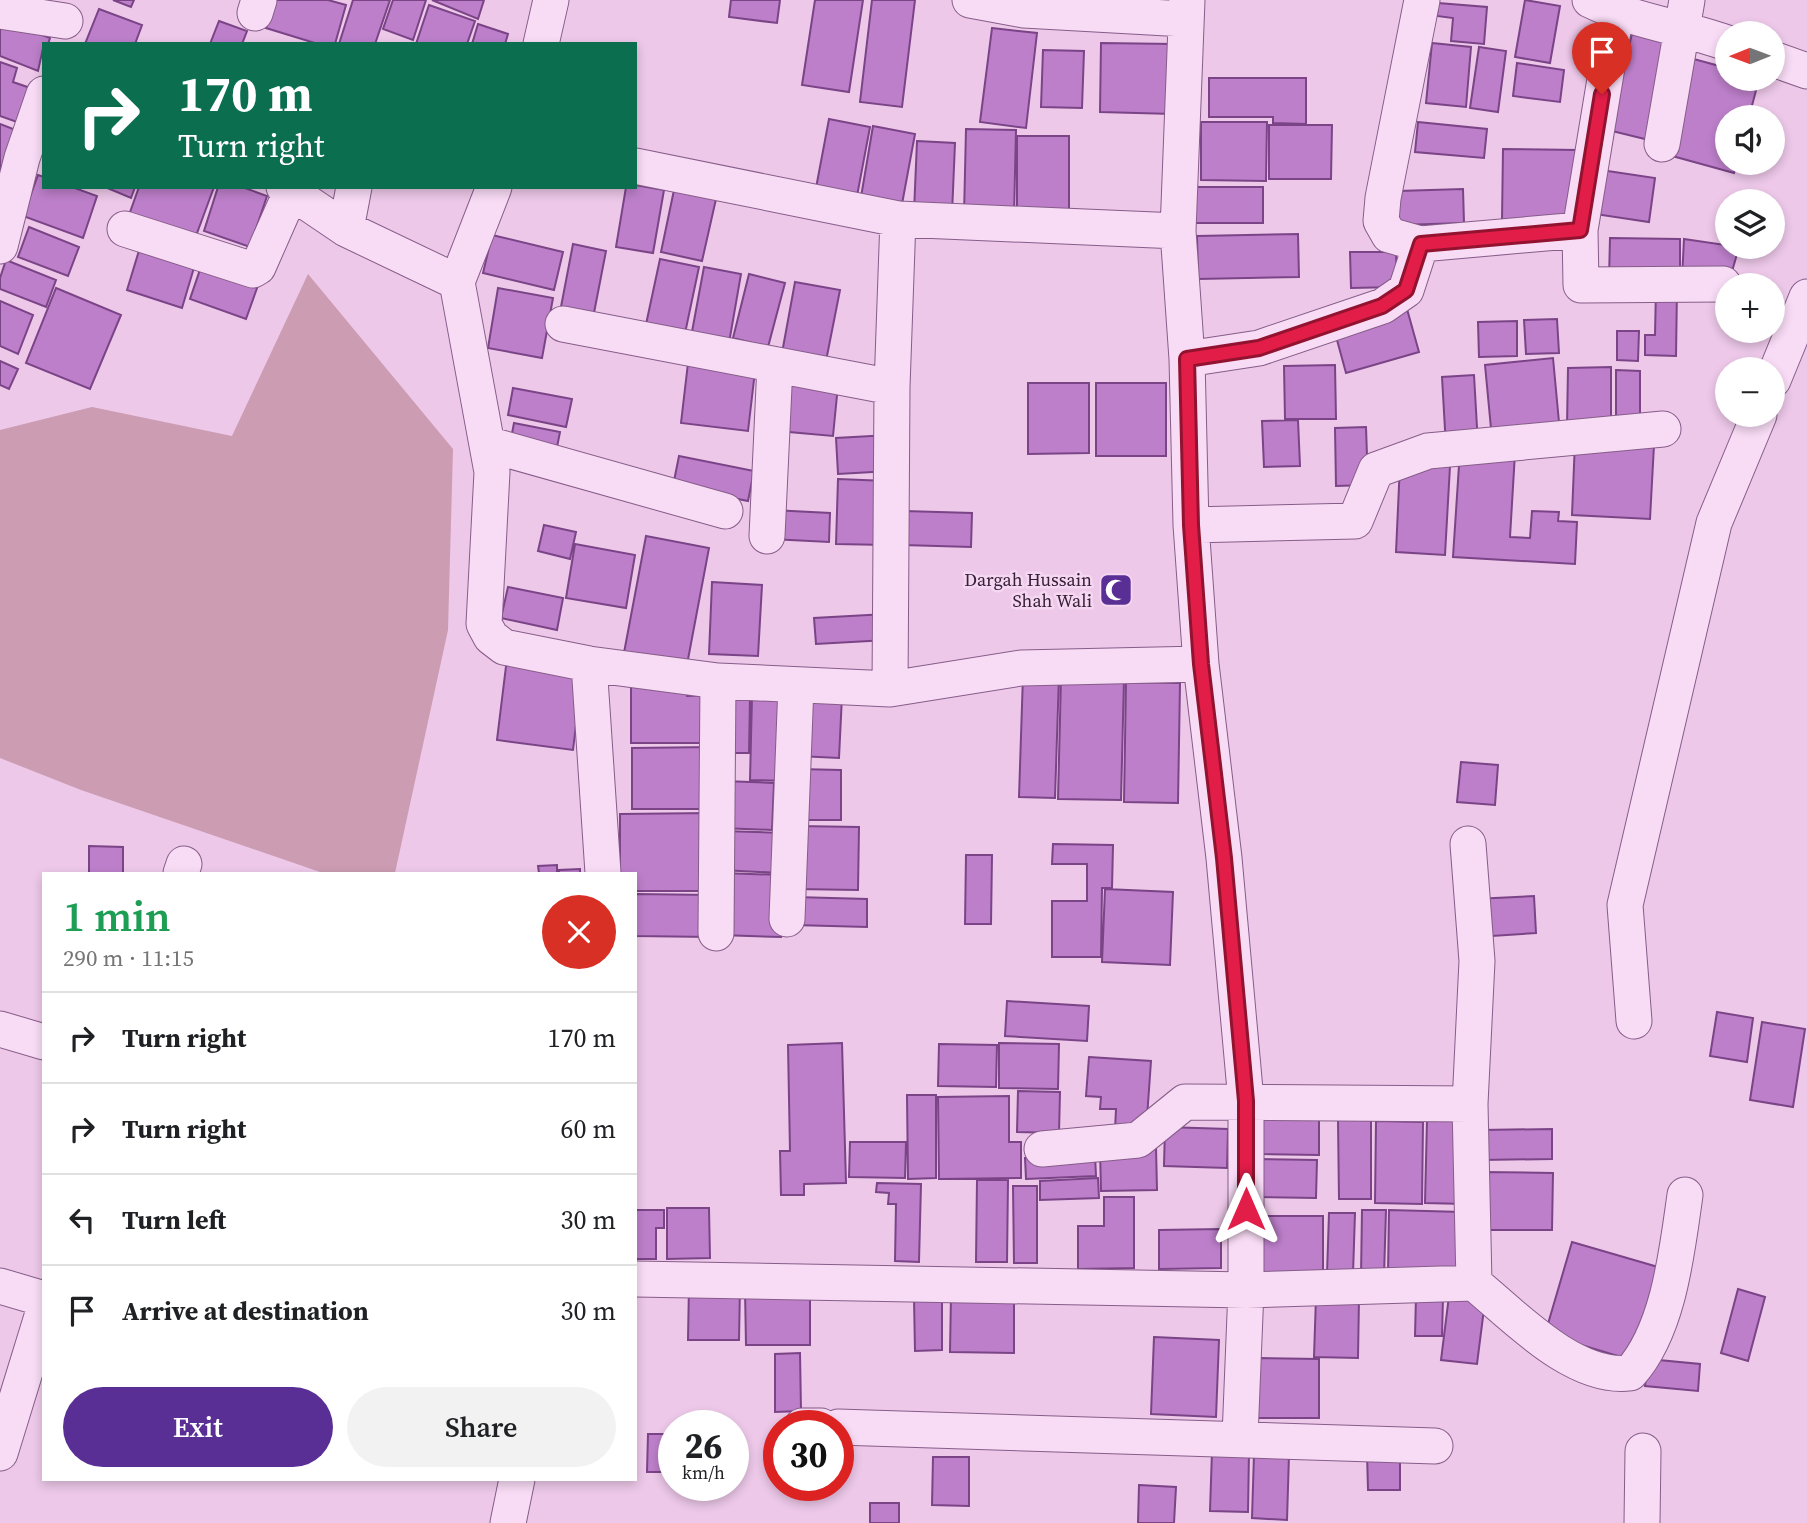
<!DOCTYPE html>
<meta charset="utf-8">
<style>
:root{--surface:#fff;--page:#f2f2f2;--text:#202124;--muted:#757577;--line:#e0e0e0;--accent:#592f96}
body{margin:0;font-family:"Source Serif 4",serif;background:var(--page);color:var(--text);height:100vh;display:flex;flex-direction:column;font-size:26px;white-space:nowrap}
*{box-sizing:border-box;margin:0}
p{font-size:23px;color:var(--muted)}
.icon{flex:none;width:38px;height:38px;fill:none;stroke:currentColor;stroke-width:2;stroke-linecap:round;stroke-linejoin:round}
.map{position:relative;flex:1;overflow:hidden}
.side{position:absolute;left:42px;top:872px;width:595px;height:609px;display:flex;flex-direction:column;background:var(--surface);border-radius:0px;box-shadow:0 4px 10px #0003}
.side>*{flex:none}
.banner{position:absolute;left:42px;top:42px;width:595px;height:147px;border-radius:0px;box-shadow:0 4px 10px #0003;background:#0b6e4f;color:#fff;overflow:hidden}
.needle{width:46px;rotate:269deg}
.tools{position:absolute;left:1715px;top:21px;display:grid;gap:14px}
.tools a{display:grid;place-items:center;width:70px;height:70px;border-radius:50%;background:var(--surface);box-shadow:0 4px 10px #0003;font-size:35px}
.speed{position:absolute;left:658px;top:1410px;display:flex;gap:14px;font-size:35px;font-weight:700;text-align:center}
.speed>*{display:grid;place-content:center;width:91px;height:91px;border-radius:50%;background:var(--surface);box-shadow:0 4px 10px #0003;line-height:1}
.speed small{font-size:18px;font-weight:400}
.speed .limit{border:10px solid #d22;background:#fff;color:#111}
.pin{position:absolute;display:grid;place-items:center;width:60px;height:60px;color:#fff;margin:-72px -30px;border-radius:50% 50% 50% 0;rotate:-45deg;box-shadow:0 0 7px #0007}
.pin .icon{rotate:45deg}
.me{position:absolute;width:77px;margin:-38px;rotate:0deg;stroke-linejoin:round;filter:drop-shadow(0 0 5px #0008)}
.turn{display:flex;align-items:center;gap:24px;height:147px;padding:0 21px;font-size:32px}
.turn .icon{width:91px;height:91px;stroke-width:2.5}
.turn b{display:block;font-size:49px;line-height:60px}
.round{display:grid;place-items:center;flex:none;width:74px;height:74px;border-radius:37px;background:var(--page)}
.headline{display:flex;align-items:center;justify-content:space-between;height:119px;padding:0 21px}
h1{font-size:42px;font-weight:600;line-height:52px;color:#1e9e55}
.button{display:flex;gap:14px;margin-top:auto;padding:14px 21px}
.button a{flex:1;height:80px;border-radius:42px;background:var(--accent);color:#fff;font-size:28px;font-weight:600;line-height:80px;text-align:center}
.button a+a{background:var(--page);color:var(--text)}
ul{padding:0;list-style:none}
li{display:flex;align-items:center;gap:21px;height:91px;padding:0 21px;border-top:2px solid var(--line)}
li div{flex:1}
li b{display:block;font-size:26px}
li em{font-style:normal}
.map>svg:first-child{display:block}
.green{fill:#cb9cb2}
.building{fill:#bd7fca;stroke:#7a4487;stroke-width:2}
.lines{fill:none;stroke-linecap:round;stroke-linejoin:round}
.street-casing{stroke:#865d89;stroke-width:37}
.street{stroke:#f8dbf5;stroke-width:35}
.route-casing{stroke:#92132f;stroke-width:18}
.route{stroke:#e11d48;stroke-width:12}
.labels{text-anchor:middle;stroke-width:5;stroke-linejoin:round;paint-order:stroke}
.poi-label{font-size:18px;fill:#37203a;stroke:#f5d7f1;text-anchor:end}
</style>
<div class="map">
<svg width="1807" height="1523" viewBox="0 0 1807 1523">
<rect width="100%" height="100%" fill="#edc8e9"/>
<path class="green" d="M308,274L453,449L448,630L395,873H323L81,790L0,758V430L92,407L232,436Z"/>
<path class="building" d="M113,0H134L131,7Z
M275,0H328L346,5L335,44H318L266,28Z
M353,0H390L375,44H339Z
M393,0H426L413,40L383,29Z
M432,0H484L478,19Z
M731,0H780L777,23L729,17Z
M815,0H863L849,92L802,85Z
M872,0H915L902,107L860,102Z
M1525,0L1560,6L1550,63L1515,57Z
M1438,3L1487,7L1484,44L1451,41L1453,18L1437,16Z
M429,5L475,21L467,44H416Z
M99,9L142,25L135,44H85Z
M0,19L50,38L48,44H44L38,71L0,56Z
M219,21L247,31L242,44H210Z
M478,24L508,34L505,44H472Z
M992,28L1037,33L1026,128L980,122Z
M1632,34L1677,45L1653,141L1608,130Z
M1101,43L1174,44L1173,114L1100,112Z
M1432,43L1471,47L1466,107L1426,103Z
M1479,47L1506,51L1498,112L1470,108Z
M1043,50L1084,51L1082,108L1041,107Z
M1690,58L1727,68V79H1759L1749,117H1727V163H1737L1734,173L1665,154Z
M0,62L17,68L13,82L42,92L31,127L0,116Z
M1517,63L1564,70L1560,102L1513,96Z
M1209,78H1306V124L1273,123V117H1209Z
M829,119L870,127L857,196L816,188Z
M1201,122H1267L1266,181L1201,180Z
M1418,122L1487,129L1484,158L1415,152Z
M0,124L26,134L0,177Z
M1269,125H1332L1331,179H1269Z
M873,126L915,134L902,204L861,197Z
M966,129L1016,130L1014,216L964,215Z
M1017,136H1069V217L1017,216Z
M917,141L955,143L952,214L914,212Z
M1503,149L1578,150L1576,222L1502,220Z
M1601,170L1655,178L1649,222L1595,214Z
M38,175L44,177V187H72L97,196L83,238L23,216Z
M635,185L664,190L653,253L616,247L626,187Z
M105,187H135L131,198Z
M139,187H214L193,244L129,215Z
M218,187H242L267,196L250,247L204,231Z
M1194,187H1263V223H1194Z
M1463,189L1464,223L1399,225L1398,191Z
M674,190L716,199L702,261L661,252Z
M29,227L79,247L68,276L18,257Z
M1298,234L1299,277L1198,279L1197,236Z
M492,235L563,252L554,290L483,273Z
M1610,238L1680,239V279H1609Z
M1684,239L1739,247L1729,282L1682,279Z
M141,244L196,261L182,308L127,290Z
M573,244L606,251L593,318L560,312Z
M1350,252H1396L1397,287L1351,288Z
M204,258L261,277L246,319L190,299Z
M660,259L699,267L684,338L645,329Z
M6,260L56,280L46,307L0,289V278Z
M704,267L741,274L729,343L691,337Z
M749,274L785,283L768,347L733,338Z
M795,282L840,290L826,361L782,353Z
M56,288L121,315L90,389L26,363Z
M498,288L553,298L542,358L488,348Z
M1656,288H1677L1676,356L1645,355V335H1655Z
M0,301L33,315L18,354L0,346Z
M1407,309L1419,352L1346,373L1334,329Z
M1557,319L1559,353L1526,354L1524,320Z
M1517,321V356L1479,357L1478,322Z
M1617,331H1639L1638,361L1617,360Z
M1553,358L1560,433L1492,439L1485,365Z
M0,361L18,369L9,389L0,385Z
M688,363L755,371L748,431L681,423Z
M1335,365L1336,419H1285L1284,366Z
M1611,367V427L1567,426L1568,368Z
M1616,370L1640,371V425H1616Z
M1474,375L1478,445L1446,447L1442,377Z
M783,380L838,385L833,436L778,431Z
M1028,383H1089V453L1028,454Z
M1096,383H1166V456H1096Z
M513,388L572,399L566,427L508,415Z
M1298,420L1300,466L1264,467L1262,421Z
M514,423L560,432L556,452L510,444Z
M1366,427L1368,485L1336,486L1335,428Z
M889,435L890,471L838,474L836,438Z
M1575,441L1654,445L1650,519L1572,515Z
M1460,450L1515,453L1510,537L1530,538L1532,511L1559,512L1558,521L1577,522L1575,564L1453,557Z
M679,456L754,471L748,501L673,486Z
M1400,464L1450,466L1445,555L1396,552Z
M838,479L887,481L886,545L836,544Z
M772,510L830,513L829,542L771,539Z
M904,511L972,513L971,547L903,545Z
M544,525L576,532L570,559L538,551Z
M646,536L709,548L686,670L623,658Z
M575,544L635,555L626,608L566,598Z
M712,582L762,585L758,656L709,654Z
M508,587L563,598L557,630L501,618Z
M886,614L887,640L816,644L814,618Z
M507,658L583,667L573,750L497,740Z
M1023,675L1059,676L1055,798L1019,797Z
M1061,678L1124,679L1121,800L1058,799Z
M631,681H686L687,696L709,695L710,743H631Z
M1126,682L1180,683L1178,803L1124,802Z
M801,694L842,696L839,758L798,756Z
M722,697H750L749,753H722Z
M752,697H790L788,781L750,780Z
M713,747L714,809H632V748Z
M1461,762L1498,765L1495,805L1457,802Z
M798,769L841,770V820H798Z
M723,781L774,783L772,830L721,828Z
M711,813L712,891H635V873H620V814Z
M797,826L859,827L858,890L796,889Z
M723,831L783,833L781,873L721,870Z
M1053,844L1113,845L1112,888H1102L1101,957H1052V901H1087V864H1052Z
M89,846L123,847V873H89Z
M966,855H992L991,924H965Z
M557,865V873H539L538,866Z
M580,869V873H559V870Z
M722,873L783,875L781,937L720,935Z
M1105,889L1173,892L1170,965L1102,962Z
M635,894L712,895L711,937L635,936Z
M1534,896L1536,933L1477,937L1475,899Z
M795,897L867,899V927L794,925Z
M1007,1001L1089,1006L1087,1041L1005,1036Z
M1717,1012L1753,1018L1747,1062L1710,1056Z
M1762,1022L1805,1029L1793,1107L1750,1100Z
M842,1043L846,1183L804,1184V1195H781L780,1151H790L788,1045Z
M999,1043L1059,1044L1058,1089L999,1088Z
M939,1044L997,1045L996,1087L938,1086Z
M1089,1057L1151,1061L1146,1132L1115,1130L1116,1109H1100L1101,1097L1086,1096Z
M1018,1091L1060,1092L1059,1133L1017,1132Z
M907,1095H936V1178L908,1179Z
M1009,1096V1142H1021V1178L939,1179L938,1097Z
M1262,1116L1319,1117V1155L1262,1154Z
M1338,1120H1371V1199H1339Z
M1427,1120L1467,1121L1465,1204L1425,1203Z
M1376,1121L1423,1122L1422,1204L1375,1203Z
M1165,1127L1228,1129L1227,1168L1164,1166Z
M1552,1129V1159L1481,1160V1130Z
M850,1142H906L905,1178L849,1177Z
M1156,1147L1157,1190L1101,1191L1100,1149Z
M1095,1155L1096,1176L1026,1179L1025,1158Z
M1258,1159L1317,1160L1316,1198L1258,1197Z
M1482,1172L1553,1173L1552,1230H1481Z
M1098,1178L1099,1198L1040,1200V1181Z
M977,1180H1008L1007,1262H976Z
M877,1183L921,1184L919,1262L895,1261L896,1204H888L889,1193L876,1192Z
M1013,1186H1037V1263H1014Z
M1104,1197H1134V1268L1078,1269V1226H1104Z
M667,1208H709L710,1258L667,1259Z
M635,1210H664V1228H656V1259H635Z
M1362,1210H1386L1384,1276H1361Z
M1389,1210L1462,1212L1461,1277L1388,1275Z
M1329,1213H1355L1353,1274H1327Z
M1262,1216H1323V1274L1263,1275Z
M1221,1229V1268L1159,1269V1230Z
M1572,1242L1658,1267L1631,1360L1545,1334Z
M689,1285L740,1286L739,1340H688Z
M810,1289V1345H746L745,1290Z
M1738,1289L1765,1297L1748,1361L1721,1353Z
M951,1295L1014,1296V1353L950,1352Z
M1416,1296L1443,1297L1442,1336H1415Z
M1449,1296L1485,1301L1477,1364L1441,1360Z
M942,1297V1350L915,1351L914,1298Z
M1316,1297L1359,1298L1358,1358L1314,1357Z
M1154,1337L1219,1340L1216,1417L1151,1414Z
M800,1353L801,1411L775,1412V1354Z
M1258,1358L1319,1359V1418H1258Z
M1648,1359L1700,1364L1698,1391L1645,1386Z
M648,1434H674V1472H647Z
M1212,1451L1249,1452L1248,1512L1210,1511Z
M1367,1453H1400V1490H1368Z
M1254,1454L1289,1455L1287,1520L1252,1518Z
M933,1457H969V1506L932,1505Z
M1139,1485L1176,1487L1174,1523H1138Z
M870,1503H899V1523H870Z"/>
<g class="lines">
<defs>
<path id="street" d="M970,0L1024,10L1185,19
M1187,0L1178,231L1187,359L1191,525L1201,664L1224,858L1246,1101V1290L1240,1437
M1590,0C1633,21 1682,27 1727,43
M0,11L65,21
M255,13L259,0
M1616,13L1580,230L1581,285L1723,284
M541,44L551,0
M1773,59L1807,71
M1662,144L1687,0
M635,166L898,219L892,387L890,689
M284,187L346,229L457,282L492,472L484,624L491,637L504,647L589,664L718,681L716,933
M898,219L1178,231
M125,229L253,270L258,267L291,192
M346,229L354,187
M1421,244L1389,235L1381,221L1383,198L1422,0
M0,246L22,158L44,94
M457,282L494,187
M563,324L892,387
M1187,359L1259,348L1383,306L1406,290L1421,244L1580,230
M1773,380L1807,297
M487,444L725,511
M1191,525L1355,521L1376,470L1428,451L1663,429
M767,536L775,365
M589,664L603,873
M718,681L890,689L1021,668L1201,664
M1468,844L1477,961L1470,1104L1474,1283
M181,873L184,864
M787,919L796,685
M1634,1021L1625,905L1714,523L1759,415
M0,1029L44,1042
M1042,1149L1138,1140L1185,1102L1470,1104
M635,1279L1246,1290L1474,1283C1514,1316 1574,1380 1630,1373C1669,1330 1677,1251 1685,1195
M0,1286L44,1299
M802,1426H821
M838,1427L1435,1446
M0,1453L44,1310
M508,1523L517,1479
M1642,1523L1643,1451"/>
</defs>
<use href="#street" class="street-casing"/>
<use href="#street" class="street"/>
</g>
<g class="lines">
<defs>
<path id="route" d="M1246,1209V1101L1224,858L1201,664L1191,525L1187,359L1259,348L1382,306L1406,290L1421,244L1580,230L1602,94"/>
</defs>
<use href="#route" class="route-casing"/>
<use href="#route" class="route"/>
</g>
<defs>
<symbol id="mosque-square" viewBox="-11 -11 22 22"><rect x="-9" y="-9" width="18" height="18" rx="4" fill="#592f96" stroke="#f5d7f1"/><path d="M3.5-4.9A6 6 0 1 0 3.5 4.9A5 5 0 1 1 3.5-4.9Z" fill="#fff"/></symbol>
</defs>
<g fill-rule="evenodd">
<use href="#mosque-square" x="1097" y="571" width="38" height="38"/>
</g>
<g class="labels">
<g class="poi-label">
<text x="1092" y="586">Dargah Hussain<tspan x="1092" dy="21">Shah Wali</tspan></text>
</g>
</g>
</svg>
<div class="tools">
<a><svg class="needle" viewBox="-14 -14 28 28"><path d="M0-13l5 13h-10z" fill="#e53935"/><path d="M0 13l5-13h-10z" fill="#757577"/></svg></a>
<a><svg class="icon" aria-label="sound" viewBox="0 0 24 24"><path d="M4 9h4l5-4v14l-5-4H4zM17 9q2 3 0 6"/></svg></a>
<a><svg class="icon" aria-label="layers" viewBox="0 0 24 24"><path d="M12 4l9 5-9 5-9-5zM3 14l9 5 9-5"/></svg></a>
<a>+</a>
<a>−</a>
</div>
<div class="speed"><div>26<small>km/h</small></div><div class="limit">30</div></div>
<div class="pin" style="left:1602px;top:94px;background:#d93025"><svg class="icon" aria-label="arrive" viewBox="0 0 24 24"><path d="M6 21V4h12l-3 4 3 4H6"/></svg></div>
<svg class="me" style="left:1246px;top:1209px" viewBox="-20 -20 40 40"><path d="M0-17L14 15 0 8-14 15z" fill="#e11d48" stroke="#fff" stroke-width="4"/></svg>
<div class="banner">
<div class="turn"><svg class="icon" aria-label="right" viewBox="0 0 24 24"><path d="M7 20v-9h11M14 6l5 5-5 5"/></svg><div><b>170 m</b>Turn right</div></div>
</div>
<section class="side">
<div class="headline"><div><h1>1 min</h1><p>290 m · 11:15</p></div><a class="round" style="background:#d93025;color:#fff"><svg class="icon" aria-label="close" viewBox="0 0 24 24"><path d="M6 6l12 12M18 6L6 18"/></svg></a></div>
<ul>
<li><svg class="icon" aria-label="right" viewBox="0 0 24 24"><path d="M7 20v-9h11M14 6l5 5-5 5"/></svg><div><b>Turn right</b></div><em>170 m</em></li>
<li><svg class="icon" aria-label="right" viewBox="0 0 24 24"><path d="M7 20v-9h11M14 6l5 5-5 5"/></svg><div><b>Turn right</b></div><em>60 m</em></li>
<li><svg class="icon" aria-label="left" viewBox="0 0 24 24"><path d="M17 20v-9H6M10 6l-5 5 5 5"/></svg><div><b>Turn left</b></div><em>30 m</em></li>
<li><svg class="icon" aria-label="arrive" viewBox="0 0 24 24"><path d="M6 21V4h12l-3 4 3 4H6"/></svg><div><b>Arrive at destination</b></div><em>30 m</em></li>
</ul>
<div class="button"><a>Exit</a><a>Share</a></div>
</section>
</div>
